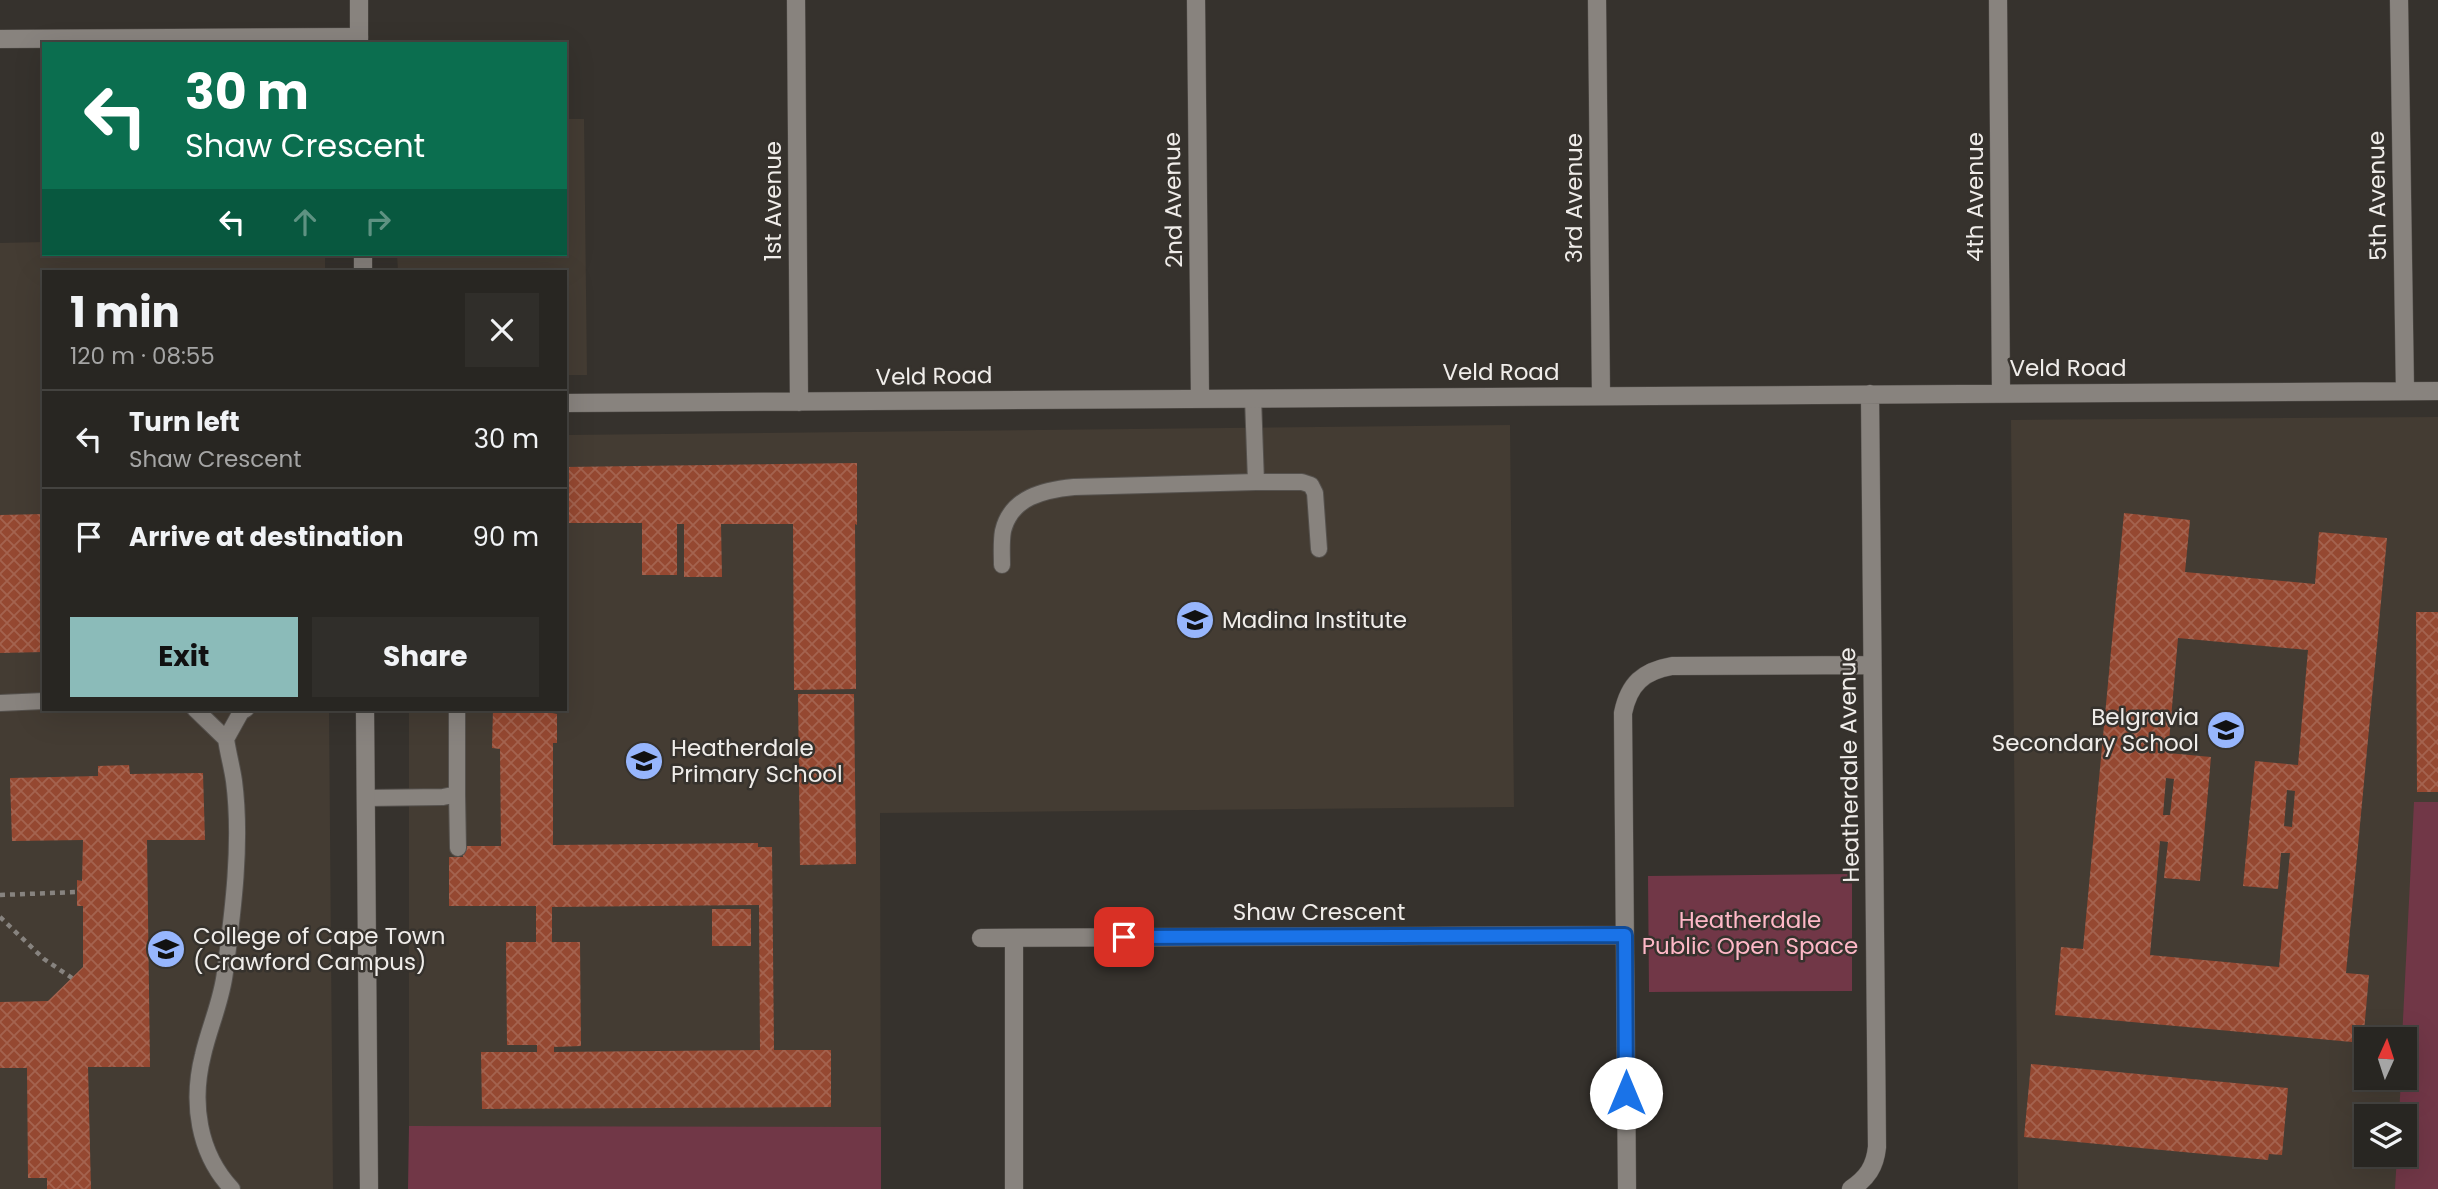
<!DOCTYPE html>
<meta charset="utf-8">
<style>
:root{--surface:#282622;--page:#302e2a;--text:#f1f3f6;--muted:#a5a5a5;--line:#444340;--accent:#8bbbb9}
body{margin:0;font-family:Poppins,sans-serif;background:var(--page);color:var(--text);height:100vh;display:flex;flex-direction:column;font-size:26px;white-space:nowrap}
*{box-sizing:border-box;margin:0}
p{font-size:23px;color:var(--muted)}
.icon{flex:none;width:38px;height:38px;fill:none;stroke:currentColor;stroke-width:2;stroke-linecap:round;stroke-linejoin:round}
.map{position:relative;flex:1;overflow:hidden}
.drawer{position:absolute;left:42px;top:270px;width:525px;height:441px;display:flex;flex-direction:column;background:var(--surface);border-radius:0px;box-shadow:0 7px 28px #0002,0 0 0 2px var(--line)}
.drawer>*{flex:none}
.top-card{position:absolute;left:42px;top:42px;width:525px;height:214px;border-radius:0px;box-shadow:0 7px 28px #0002,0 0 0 2px var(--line);background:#0b6e4f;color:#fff;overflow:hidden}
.needle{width:46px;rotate:3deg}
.tools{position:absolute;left:2354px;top:1027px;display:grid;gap:14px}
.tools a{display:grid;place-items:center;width:63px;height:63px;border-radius:0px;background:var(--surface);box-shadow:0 7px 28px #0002,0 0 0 2px var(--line);font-size:35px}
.pin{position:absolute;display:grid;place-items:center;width:60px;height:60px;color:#fff;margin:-30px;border-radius:14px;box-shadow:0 4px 10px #0006}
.me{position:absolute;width:77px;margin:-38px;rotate:0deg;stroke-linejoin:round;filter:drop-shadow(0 0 5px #0008)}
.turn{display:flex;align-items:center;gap:24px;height:147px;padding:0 28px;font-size:32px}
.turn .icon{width:91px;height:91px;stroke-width:2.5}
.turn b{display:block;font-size:49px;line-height:60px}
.lanes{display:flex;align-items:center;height:66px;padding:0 28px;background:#0003;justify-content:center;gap:35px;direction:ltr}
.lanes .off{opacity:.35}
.round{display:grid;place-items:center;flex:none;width:74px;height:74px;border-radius:0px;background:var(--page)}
.summary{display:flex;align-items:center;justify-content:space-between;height:119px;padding:0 28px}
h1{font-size:42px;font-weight:700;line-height:52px}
.button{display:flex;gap:14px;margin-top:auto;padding:14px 28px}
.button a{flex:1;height:80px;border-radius:0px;background:var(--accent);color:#111;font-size:28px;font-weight:700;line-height:80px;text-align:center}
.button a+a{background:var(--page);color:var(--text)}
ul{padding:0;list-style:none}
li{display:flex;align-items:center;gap:21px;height:98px;padding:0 28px;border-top:2px solid var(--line)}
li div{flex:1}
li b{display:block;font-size:26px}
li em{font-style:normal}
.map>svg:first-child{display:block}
.built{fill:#443c33;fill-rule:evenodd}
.park{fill:#713747}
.building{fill:url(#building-cross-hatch);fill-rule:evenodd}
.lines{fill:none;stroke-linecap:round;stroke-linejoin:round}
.service-casing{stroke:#55514d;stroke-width:18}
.minor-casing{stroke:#55514d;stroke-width:19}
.tertiary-casing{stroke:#55514d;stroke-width:19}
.path{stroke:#87837f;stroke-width:4.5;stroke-dasharray:5 5;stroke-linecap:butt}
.service{stroke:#88837e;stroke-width:16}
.minor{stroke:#88837e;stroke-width:18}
.tertiary{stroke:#88837e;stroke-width:18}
.route-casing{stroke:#114b97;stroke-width:18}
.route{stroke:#1a73e8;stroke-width:12}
.labels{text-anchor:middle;stroke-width:5;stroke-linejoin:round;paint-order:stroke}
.street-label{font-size:23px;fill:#f0edea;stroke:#36322d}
.poi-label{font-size:23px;fill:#f0edea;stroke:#36322d;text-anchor:start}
.park-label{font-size:23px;fill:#feb8c7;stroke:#36322d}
</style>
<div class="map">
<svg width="2438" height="1189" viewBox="0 0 2438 1189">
<defs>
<pattern id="building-cross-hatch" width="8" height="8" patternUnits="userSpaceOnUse" patternTransform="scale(1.75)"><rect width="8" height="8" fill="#954831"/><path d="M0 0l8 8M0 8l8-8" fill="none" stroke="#a4634f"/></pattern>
</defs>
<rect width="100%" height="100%" fill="#36322d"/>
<path class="built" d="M565,119H584L587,375H565V271H398L397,254H565Z
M44,242V254H325V271H44V709H329L333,1189H0V243Z
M2438,417V1189H2018L2011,420ZM2366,1040H2404V1078H2366ZM2366,1116H2404V1155H2366Z
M1510,425L1514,807L880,813L881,1189H409V709H565V435Z"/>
<path class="park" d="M2414,802H2438V1189H2395L2397,1155H2404V1116H2399L2401,1078H2404V1040L2402,1039Z
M1852,874V991L1649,992L1648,876Z
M409,1126L881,1127V1189H408Z"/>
<path class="building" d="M857,463V525L855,524L856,689L794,690L793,524H721L722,577H684V524H677V575H642V523H565V467Z
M2124,513L2190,520L2185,572L2315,584L2319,532L2387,538L2346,973L2369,975L2363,1043L2055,1015L2061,947L2083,949ZM2178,638L2308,650L2298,765L2255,761L2243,886L2278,889L2281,853H2290L2279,967L2150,955L2160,841L2168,842L2164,878L2200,881L2211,757L2168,753ZM2166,778L2174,779L2170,815H2163ZM2287,790L2295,791L2292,827L2284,826Z
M44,514V652L0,653V515Z
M2416,612H2438V792H2417Z
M798,694H854L856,864L800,865Z
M493,709H552V713L557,714V743H553V845L758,843V847H772L774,1050H831V1107L482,1109L481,1052H537V1045H507L506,942H536V906H449V857H463L462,846H501L500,749L492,748ZM759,905L760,1050L554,1052V1047L581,1046L580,942H552V907Z
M129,765L130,774L203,773L205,840H147L150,1067H88L91,1189H47V1178H28L27,1068H0V1002L48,1001L83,967V906H77V880L82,881L83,840L12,841L10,778L98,776V766Z
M712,909H751V946H712Z
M2031,1064L2288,1088L2282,1155L2269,1154L2268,1160L2024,1137Z"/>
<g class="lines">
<defs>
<path id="service" d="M1256,482H1302L1311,485L1315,493L1319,549
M1002,565C1002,555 1001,542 1003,531C1011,497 1044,490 1074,487L1256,482L1253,398
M0,703L44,701
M195,709L226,739
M457,794L458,848
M366,798L443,797L457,794V709
M232,1189C198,1153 191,1102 203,1055C209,1028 222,1000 225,972C233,911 242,842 234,781C232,767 228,753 226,739L241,712L246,709"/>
<path id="minor" d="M796,0L799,402
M1196,0L1200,399
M1597,0L1601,396
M1998,0L2001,393
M2399,0L2405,391
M0,39L359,37
M565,403L2438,391
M981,938L1625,935
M1014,938V1189
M1627,1189L1623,713C1629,684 1643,671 1672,666L1872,665
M1851,1189C1867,1178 1875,1167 1877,1147L1870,394"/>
<path id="tertiary" d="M359,0V44
M363,254V271
M365,709L369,1189"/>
</defs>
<use href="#service" class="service-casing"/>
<use href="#minor" class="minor-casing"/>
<use href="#tertiary" class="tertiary-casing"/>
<path class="path" d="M0,895L77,892
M0,917L44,959L72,978"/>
<use href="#service" class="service"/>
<use href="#minor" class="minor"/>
<use href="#tertiary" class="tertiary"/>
</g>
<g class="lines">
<defs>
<path id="route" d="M1124,937L1625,935L1626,1093"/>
</defs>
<use href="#route" class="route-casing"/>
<use href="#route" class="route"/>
</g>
<defs>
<symbol id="university-disc" viewBox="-11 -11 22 22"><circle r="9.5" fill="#97b6fd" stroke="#36322d"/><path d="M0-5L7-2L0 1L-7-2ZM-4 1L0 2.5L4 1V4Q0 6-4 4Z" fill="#111"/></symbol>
<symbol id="school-disc" viewBox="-11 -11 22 22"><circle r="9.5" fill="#97b6fd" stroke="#36322d"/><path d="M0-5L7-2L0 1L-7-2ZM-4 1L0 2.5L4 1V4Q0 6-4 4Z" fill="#111"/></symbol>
</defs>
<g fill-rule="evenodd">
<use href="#university-disc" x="1173" y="598" width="44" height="44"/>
<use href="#school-disc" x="2204" y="708" width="44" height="44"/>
<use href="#school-disc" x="622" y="739" width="44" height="44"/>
<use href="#university-disc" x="144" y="927" width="44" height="44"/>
</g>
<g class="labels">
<g class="street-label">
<text transform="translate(2377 196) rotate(-91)" y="8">5th Avenue</text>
<text transform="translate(1975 197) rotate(-90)" y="8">4th Avenue</text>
<text transform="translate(1574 198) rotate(-90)" y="8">3rd Avenue</text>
<text transform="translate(1173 200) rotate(-91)" y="8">2nd Avenue</text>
<text transform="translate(773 201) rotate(-90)" y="8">1st Avenue</text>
<text x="2068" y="376">Veld Road</text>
<text x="1501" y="380">Veld Road</text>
<text transform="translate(934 376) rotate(-1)" y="8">Veld Road</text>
<text transform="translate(1849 765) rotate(-91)" y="8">Heatherdale Avenue</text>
<text x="1319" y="920">Shaw Crescent</text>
</g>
<g class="poi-label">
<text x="1222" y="628">Madina Institute</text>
<text x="2199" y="725" text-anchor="end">Belgravia<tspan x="2199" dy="26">Secondary School</tspan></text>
<text x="671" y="756">Heatherdale<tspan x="671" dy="26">Primary School</tspan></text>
<text x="193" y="944">College of Cape Town<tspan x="193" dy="26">(Crawford Campus)</tspan></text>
</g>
<g class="park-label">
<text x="1750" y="928">Heatherdale<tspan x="1750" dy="26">Public Open Space</tspan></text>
</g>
</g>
</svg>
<div class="tools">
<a><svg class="needle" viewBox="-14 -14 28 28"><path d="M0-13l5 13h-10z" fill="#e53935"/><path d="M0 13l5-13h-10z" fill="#a5a5a5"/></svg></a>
<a><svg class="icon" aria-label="layers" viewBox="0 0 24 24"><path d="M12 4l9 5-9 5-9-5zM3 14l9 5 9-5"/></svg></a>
</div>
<div class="pin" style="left:1124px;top:937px;background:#d93025"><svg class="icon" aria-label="arrive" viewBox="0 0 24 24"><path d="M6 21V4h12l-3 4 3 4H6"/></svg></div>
<svg class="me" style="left:1626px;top:1093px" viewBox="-20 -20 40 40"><circle r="19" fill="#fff"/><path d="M0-13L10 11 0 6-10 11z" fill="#1a73e8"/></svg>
<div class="top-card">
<div class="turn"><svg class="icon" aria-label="left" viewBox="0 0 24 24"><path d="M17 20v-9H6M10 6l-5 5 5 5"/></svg><div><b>30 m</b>Shaw Crescent</div></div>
<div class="lanes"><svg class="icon" aria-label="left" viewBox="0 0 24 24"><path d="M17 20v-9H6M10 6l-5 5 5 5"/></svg><svg class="icon off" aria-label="ahead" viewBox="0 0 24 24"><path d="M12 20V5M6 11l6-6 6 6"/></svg><svg class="icon off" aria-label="right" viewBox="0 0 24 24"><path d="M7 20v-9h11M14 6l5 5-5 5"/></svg></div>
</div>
<section class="drawer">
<div class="summary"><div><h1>1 min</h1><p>120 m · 08:55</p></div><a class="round"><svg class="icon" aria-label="close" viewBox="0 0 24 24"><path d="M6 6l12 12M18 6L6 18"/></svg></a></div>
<ul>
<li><svg class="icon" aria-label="left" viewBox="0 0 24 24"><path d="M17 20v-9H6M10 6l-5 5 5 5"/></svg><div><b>Turn left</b><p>Shaw Crescent</p></div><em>30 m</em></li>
<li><svg class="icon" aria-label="arrive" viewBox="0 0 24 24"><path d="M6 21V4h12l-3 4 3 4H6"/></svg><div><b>Arrive at destination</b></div><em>90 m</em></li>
</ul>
<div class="button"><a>Exit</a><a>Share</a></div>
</section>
</div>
